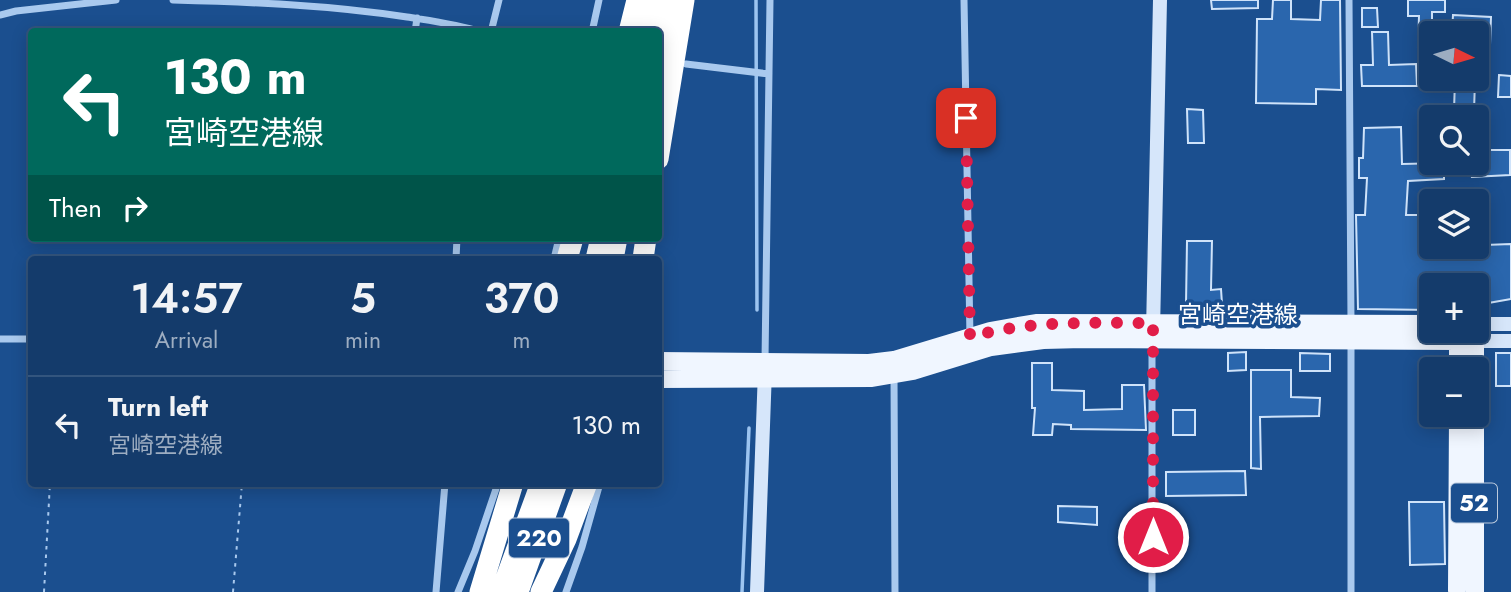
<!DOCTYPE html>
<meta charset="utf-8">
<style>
:root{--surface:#143b6b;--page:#214673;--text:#f1f3f6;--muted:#9dadc1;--line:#33557e}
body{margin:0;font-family:Jost,"Noto Sans JP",sans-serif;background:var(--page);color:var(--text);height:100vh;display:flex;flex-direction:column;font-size:26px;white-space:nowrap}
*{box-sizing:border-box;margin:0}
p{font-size:23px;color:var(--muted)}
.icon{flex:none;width:38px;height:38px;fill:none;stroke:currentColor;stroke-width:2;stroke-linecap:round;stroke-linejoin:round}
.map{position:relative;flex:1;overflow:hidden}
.details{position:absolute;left:28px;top:256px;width:634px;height:231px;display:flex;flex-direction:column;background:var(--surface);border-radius:7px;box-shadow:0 4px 18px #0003,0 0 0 2px var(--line)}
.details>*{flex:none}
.hud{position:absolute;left:28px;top:28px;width:634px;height:214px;border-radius:7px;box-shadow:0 4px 18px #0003,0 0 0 2px var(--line);background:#00695c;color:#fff;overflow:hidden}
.needle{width:46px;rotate:95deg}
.buttons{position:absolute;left:1419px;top:21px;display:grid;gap:14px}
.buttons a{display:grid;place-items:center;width:70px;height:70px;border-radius:7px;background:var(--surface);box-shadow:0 4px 18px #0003,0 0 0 2px var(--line);font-size:35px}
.pin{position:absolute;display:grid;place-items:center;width:60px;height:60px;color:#fff;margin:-30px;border-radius:14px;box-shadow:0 4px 10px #0006}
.me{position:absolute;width:77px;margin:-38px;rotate:0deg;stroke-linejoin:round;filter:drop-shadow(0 0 5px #0008)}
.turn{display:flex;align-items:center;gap:24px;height:147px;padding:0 21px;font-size:32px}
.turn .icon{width:91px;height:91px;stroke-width:2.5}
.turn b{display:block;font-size:49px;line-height:60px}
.then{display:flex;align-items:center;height:66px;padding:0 21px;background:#0003;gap:14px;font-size:26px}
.eta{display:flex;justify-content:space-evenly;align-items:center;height:119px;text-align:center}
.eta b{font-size:42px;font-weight:600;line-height:49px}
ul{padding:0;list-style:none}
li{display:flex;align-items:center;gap:21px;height:98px;padding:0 21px;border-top:2px solid var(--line)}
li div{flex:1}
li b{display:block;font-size:26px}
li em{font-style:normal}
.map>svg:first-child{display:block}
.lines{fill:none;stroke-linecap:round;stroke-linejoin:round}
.stream{stroke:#9cc4f0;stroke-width:3.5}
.building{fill:#2a66ad;stroke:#cfe3fa;stroke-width:2}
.path{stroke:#a9c9ee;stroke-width:2;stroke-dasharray:3.5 5;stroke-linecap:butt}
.street{stroke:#a9c9ee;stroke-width:7}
.secondary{stroke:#d6e6fa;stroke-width:14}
.primary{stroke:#f0f6ff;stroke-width:18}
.highway{stroke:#fff;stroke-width:21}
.route{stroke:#e11d48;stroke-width:12;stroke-dasharray:0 21.6}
.labels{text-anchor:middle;stroke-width:7;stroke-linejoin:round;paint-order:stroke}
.shield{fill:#1b4f8f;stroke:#bbcadd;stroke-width:2}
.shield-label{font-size:23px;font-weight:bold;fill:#fff}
.street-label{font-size:24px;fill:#fff;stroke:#1b4f8f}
</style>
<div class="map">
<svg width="1511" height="592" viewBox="0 0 1511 592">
<rect width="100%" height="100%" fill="#1b4f8f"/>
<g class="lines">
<path class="stream" d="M756,0L757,310
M742,592L749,428"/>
</g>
<path class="building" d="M1211,0H1258V8L1212,9Z
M1273,0H1291V19L1320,20L1321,0H1340L1341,90L1316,89V104L1256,103L1257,19H1272Z
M1408,0H1445V12H1432V48L1418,47L1419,16H1408Z
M1362,8H1377L1378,27H1362Z
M1453,15L1491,17L1489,73H1477V64H1481V49H1477V33H1452Z
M1372,32H1388L1389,65L1416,64L1417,86H1362L1361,65H1373Z
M1499,75L1511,76V97H1498Z
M1455,79H1475L1474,112L1454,111Z
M1187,109L1203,110L1204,143H1188Z
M1401,127L1402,164L1444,163V179L1408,181L1406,215H1432V247L1511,244V299L1477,305V285H1432V310L1358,309L1356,215H1365L1367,178H1359V158H1363L1364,128Z
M1477,150H1510V175L1472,177L1473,163H1477Z
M1187,241H1212L1211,290L1221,289L1222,304H1186Z
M1246,352V370L1228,371V353Z
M1300,353L1330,354V371H1300Z
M1496,353H1511V386H1496Z
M1032,363H1052V390L1084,391V410L1122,409V385H1144L1146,430L1071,429V425L1053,424L1052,435H1033L1035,408H1032Z
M1251,370H1291V397L1320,398L1319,416L1260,417L1261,469L1251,468Z
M1173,410H1195V435H1173Z
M1245,471L1246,495L1166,496V472Z
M1409,502H1444L1445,564L1410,565Z
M1058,506L1097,507V525L1058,522Z"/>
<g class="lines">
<path class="path" d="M44,592L50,483
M233,592L242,483"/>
<path class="street" d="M173,0C251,2 329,5 407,17C432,21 457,24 481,32
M964,0L970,337
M1349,0L1351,323
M0,15L16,11L116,0
M415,32L417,18
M491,32L499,0
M592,32L599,0
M686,64L769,74
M456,259L457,238
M554,259L559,238
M0,339H32
M1351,340V592
M765,360L770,0
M894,375L895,592
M436,592L445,483
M458,592L475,551L498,483
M566,592L582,547L600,483
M1152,592V341"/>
<path class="secondary" d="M1477,324H1511
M1153,331L1160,0
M1458,331V341H1511
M757,592L765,370"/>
<path class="primary" d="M658,361L869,363L894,360L990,331L1036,323L1432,324
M1475,369V331
M658,379L872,378L913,371L991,347L1043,340L1083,339L1458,341V369
M1475,415V591
M1457,590L1458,415"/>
<path class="highway" d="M629,32L637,0
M646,32L653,0
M658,51L669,0
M658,159L684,0
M567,259L573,238
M596,259L601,238
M613,259L617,238
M643,259L646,238
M480,592L513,483
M501,592L541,483
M518,592L557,483
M541,592L566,539L587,483"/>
</g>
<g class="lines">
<path class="route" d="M966,118L970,337C1030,320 1091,323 1153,323V537"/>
</g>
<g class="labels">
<g class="shield">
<rect x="1451" y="483.5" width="46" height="39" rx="5"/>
<rect x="509" y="518.5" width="60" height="39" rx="5"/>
</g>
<g class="shield-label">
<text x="1474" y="511">52</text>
<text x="539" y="546">220</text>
</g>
<g class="street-label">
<text x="1238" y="323">宮崎空港線</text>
</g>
</g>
</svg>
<div class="buttons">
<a><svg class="needle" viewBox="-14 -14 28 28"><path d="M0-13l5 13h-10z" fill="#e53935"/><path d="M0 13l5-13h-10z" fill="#9dadc1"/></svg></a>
<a><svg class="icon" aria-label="search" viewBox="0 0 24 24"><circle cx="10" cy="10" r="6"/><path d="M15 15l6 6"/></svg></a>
<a><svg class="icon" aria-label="layers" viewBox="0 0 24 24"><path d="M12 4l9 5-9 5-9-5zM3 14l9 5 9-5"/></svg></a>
<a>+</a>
<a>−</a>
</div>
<div class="pin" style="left:966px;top:118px;background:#d93025"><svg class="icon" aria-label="arrive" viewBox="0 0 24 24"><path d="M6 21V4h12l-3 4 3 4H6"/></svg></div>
<svg class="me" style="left:1153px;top:537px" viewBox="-20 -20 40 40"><circle r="17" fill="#e11d48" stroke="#fff" stroke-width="3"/><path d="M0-11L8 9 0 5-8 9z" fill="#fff"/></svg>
<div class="hud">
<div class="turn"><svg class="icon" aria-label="left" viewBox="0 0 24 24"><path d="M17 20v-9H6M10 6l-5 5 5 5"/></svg><div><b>130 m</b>宮崎空港線</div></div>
<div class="then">Then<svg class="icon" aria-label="right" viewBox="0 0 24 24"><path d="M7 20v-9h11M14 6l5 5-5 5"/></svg></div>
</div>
<section class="details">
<div class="eta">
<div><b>14:57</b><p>Arrival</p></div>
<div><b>5</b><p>min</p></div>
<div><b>370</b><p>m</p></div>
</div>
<ul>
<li><svg class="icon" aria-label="left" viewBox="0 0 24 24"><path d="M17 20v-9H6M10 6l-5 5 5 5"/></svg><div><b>Turn left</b><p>宮崎空港線</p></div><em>130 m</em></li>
</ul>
</section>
</div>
